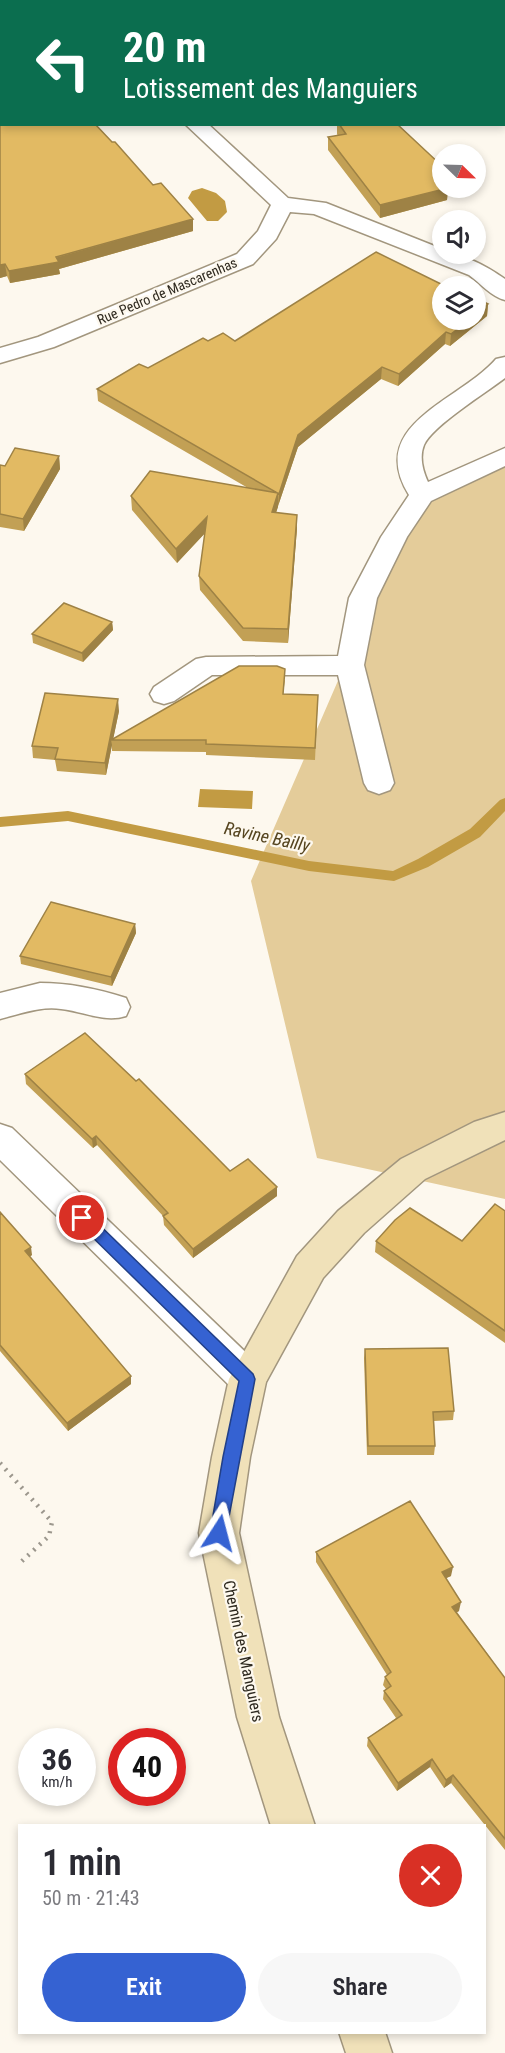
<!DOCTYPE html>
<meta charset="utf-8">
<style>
:root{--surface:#fff;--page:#f7f7f7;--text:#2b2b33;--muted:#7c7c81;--accent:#3562d2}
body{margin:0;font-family:"Roboto Condensed",sans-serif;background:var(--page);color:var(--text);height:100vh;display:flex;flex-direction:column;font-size:22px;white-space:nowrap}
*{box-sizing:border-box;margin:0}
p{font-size:20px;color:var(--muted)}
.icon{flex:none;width:33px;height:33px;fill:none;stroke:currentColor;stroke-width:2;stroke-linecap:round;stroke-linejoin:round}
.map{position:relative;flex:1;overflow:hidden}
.panel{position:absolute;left:18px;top:1824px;width:468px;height:210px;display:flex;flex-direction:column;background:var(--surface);border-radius:0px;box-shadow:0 3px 9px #0003}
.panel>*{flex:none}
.top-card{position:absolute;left:0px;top:0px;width:506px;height:126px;box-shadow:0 3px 9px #0003;background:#0b6e4f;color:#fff;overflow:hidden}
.needle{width:39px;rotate:113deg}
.fabs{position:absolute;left:432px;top:144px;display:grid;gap:12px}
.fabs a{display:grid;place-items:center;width:54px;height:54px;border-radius:50%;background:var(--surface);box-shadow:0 3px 9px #0003;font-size:30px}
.speed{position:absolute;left:18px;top:1728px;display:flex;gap:12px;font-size:30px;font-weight:700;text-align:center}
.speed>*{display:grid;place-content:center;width:78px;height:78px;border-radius:50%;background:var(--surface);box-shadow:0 3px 9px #0003;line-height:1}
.speed small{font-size:15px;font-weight:400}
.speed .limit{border:9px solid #d22;background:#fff;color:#111}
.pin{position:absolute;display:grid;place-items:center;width:51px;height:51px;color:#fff;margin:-26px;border:3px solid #fff;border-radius:50%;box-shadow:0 2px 6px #0007}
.me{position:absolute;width:66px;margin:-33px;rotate:9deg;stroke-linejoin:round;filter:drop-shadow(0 0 4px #0008)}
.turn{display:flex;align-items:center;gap:21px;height:126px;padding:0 24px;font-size:27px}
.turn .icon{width:78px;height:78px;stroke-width:2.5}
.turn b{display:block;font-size:42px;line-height:51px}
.round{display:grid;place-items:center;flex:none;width:63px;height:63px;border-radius:32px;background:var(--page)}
.head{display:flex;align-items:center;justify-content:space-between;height:102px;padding:0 24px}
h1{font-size:36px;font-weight:600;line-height:45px}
.primary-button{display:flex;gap:12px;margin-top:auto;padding:12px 24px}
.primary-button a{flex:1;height:69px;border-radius:36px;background:var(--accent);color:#fff;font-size:24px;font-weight:600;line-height:69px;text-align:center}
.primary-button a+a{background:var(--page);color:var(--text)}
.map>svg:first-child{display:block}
.green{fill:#e4cc9a}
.water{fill:#c29b43}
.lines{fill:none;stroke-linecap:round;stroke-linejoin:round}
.stream{fill:#c29b43;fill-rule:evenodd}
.street-casing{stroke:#a2967e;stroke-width:3}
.secondary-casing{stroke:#a2967e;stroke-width:3}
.path{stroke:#9c978d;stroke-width:4.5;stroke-dasharray:2 6;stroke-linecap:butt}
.street{fill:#fff;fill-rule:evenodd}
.secondary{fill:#f0e1b9;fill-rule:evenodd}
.wall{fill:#c2a055}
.shaded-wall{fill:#9e8245}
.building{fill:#e2ba63;stroke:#9e8245;stroke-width:1.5}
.route{fill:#3562d2;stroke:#224088;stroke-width:1.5}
.labels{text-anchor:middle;stroke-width:4.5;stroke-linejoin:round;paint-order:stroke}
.far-street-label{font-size:14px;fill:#2d281e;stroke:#fdf8ee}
.street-label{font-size:16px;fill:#2d281e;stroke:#fdf8ee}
.water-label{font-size:18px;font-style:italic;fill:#55441f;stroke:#fdf8ee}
</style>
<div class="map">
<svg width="505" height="2053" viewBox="0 0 505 2053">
<rect width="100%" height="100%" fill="#fdf8ee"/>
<path class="green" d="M0,0H505V36L504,2H2L0,78Z
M505,451V1199L317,1158L251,881L413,508Z"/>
<path class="water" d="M202,188L216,193L225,201L227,212L218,221H207L188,198L192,191Z
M200,789L253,791L252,809L198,807Z"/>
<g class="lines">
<path class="stream" d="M505,798V811L480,837L428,867L394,881L309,871L68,821L0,827V817L68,811L309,861L393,871L418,859L470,829L500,800Z"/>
<defs>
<path id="street" d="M86,0H106V2H87Z
M504,76H505V88H504Z
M185,124H208L288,198L326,203L442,249V254C466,254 486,266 505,279V300C492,297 480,283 469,275L314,214L290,212L276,239L253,264L54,347L0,363V348L38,337L237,254L258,231L271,205Z
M505,357V378C487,392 432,426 424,445C419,457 423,471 428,482L505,448V466L431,501L407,537L377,598L364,665L394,783L390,790L379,794L368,790L364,783L338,675H212L174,701L164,704L154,701L150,694L154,687L196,659L206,657L338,656L349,598L381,537L409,495C365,424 460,401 496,359Z
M40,983C69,983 98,989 126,998L130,1007L126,1016C104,1023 82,1011 61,1009C40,1006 20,1014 0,1019V993Z
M0,1124L12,1128L261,1367L267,1379L261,1391L248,1396L235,1391L0,1160Z"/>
<path id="secondary" d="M505,1112V1140L425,1179L364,1233L323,1278L266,1382L250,1457L239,1533L279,1717L315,1826H271L237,1717L199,1533L212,1457L229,1379L297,1256L338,1211L401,1159L474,1122Z
M339,2032H385L392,2053H346Z"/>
</defs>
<use href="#street" class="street-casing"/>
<use href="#secondary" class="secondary-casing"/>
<path class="path" d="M0,1463L52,1522L49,1536L21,1562"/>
<use href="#street" class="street"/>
<use href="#secondary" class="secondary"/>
</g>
<path class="wall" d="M0,32L153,185L193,219V231L59,269L60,274L10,283L7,276L0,278Z
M337,124H397L442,188H451H448L447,200L380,218L328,150V137L338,136L337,134Z
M445,286L488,304L487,316L450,346L445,344L398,386L381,379L298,447L276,512L297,528L288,643L243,641L200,590L199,576L205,533L177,563L132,510L131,496L248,488L98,401L97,389L148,368L208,341H235Z
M59,456L60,469L24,531L0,527V465L5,466Z
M112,622L113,630L83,662L33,643L32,634Z
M285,680L283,694L318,695L315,760L206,755V752L112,751V745L106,775L57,771L55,760L33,758L32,746L119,711L113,739Z
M135,924L136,933L112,986L21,964L20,956Z
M25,1074L230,1171L277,1196L193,1258L164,1225L163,1216L97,1145L93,1148L26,1084Z
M505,1211V1343L375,1252L376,1241H462Z
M0,1212L32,1255L30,1256L131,1384L68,1431L0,1351Z
M365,1349L454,1411L453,1420L434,1421L435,1446L434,1455H367L364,1358Z
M316,1552L451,1576L446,1578L459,1611L457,1612L505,1678V1850L451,1783L444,1788L430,1767L397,1791L367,1746L368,1738L396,1718L383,1699L384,1691L386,1689L383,1685L385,1677L387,1675L316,1562Z"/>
<path class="shaded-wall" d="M442,178V188H451H448L447,200L380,218V205Z
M193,219V231L59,269L60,274L10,283L9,271Z
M5,264L7,276L0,278V265Z
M488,304L487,316L450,346L451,334L469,320H476V314Z
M446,332L445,344L398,386L399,374Z
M382,367L381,379L298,447L278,506L279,494L298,435Z
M59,456L60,469L24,531L23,519Z
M278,493V507L272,525V512Z
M297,515V528L288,643V629Z
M207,517V531L177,563L176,549Z
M112,622L113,630L83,662L82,653Z
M118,699L119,711L113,740H111L112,745L106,775L105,763Z
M135,924L136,933L112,986L111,977Z
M96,1136L97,1145L93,1148L92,1139Z
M277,1187V1196L193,1258V1249Z
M31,1247L32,1255L27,1259L25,1251Z
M131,1376V1384L68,1431L67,1423Z
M453,1567L451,1576L440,1581L442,1572Z
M461,1602L459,1611L450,1616L452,1607Z
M432,1759L430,1767L397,1791L398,1783Z
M453,1775L451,1783L444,1788L446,1780Z"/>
<path class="building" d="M0,32L2,33V124H95L112,142H115L153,185L161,183L193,219L56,257L59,262L9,271L5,264L0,265Z
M339,124H397L442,166V178L439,179L442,182V188H448L380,205L328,137L346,134Z
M376,252L445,286H442V320H469L451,334L446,332L399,374L382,367L298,435L279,494L97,389L139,364L148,368L203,338L208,341L223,333L235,341Z
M476,298L488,304L476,314Z
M15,448L59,456L23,519L0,514V465L5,466Z
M150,471L278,493L272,512L297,515L288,629L243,628L199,576L207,517L176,549L131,496Z
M64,603L112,622L82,653L32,634Z
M239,666H277L285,669L283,694L318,695L315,748L206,744V740H111Z
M45,693L118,699L105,763L55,759L58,748L32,746Z
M51,902L135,924L111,977L20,956Z
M85,1033L136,1081L139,1079L230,1171L248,1159L277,1187L193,1249L163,1216L168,1213L96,1136L92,1139L25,1074Z
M495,1204L505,1211V1331L376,1241L395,1220L410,1208L462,1241Z
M0,1212L31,1247L25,1251L131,1376L67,1423L0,1345Z
M448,1348L454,1411L433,1412L435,1446H368L365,1349Z
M410,1501L453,1567L442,1572L461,1602L452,1607L505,1678V1839L453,1775L446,1780L432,1759L398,1783L368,1738L402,1715L384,1691L391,1686L385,1677L391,1672L316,1552Z"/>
<path class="route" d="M82,1212L88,1214L253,1374L255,1379L225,1538L219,1541L213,1538L210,1533L223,1457L239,1381L77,1222L75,1218L77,1214Z"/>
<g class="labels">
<g class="far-street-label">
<text transform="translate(167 291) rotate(-23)" y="5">Rue Pedro de Mascarenhas</text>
</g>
<g class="street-label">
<text transform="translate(244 1651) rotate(78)" y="6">Chemin des Manguiers</text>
</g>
<g class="water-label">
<text transform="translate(267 837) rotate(12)" y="6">Ravine Bailly</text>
</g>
</g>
</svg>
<div class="fabs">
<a><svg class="needle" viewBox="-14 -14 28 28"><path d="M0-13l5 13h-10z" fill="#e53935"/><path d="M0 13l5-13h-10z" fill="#7c7c81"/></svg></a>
<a><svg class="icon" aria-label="sound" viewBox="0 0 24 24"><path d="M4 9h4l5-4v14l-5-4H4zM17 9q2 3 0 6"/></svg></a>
<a><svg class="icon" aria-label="layers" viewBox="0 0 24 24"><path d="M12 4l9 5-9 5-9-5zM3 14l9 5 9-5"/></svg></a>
</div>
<div class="speed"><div>36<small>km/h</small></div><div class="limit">40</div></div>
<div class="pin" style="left:82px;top:1218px;background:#d93025"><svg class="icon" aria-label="arrive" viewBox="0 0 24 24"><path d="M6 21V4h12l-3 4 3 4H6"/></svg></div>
<svg class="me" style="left:219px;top:1533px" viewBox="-20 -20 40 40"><path d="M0-17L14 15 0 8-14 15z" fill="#3562d2" stroke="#fff" stroke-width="4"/></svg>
<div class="top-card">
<div class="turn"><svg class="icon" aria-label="left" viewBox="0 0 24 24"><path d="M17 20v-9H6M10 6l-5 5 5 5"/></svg><div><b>20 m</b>Lotissement des Manguiers</div></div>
</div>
<section class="panel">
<div class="head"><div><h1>1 min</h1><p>50 m · 21:43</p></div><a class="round" style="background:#d93025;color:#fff"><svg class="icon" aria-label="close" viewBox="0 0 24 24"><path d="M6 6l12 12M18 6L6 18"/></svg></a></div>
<div class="primary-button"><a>Exit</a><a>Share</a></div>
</section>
</div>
